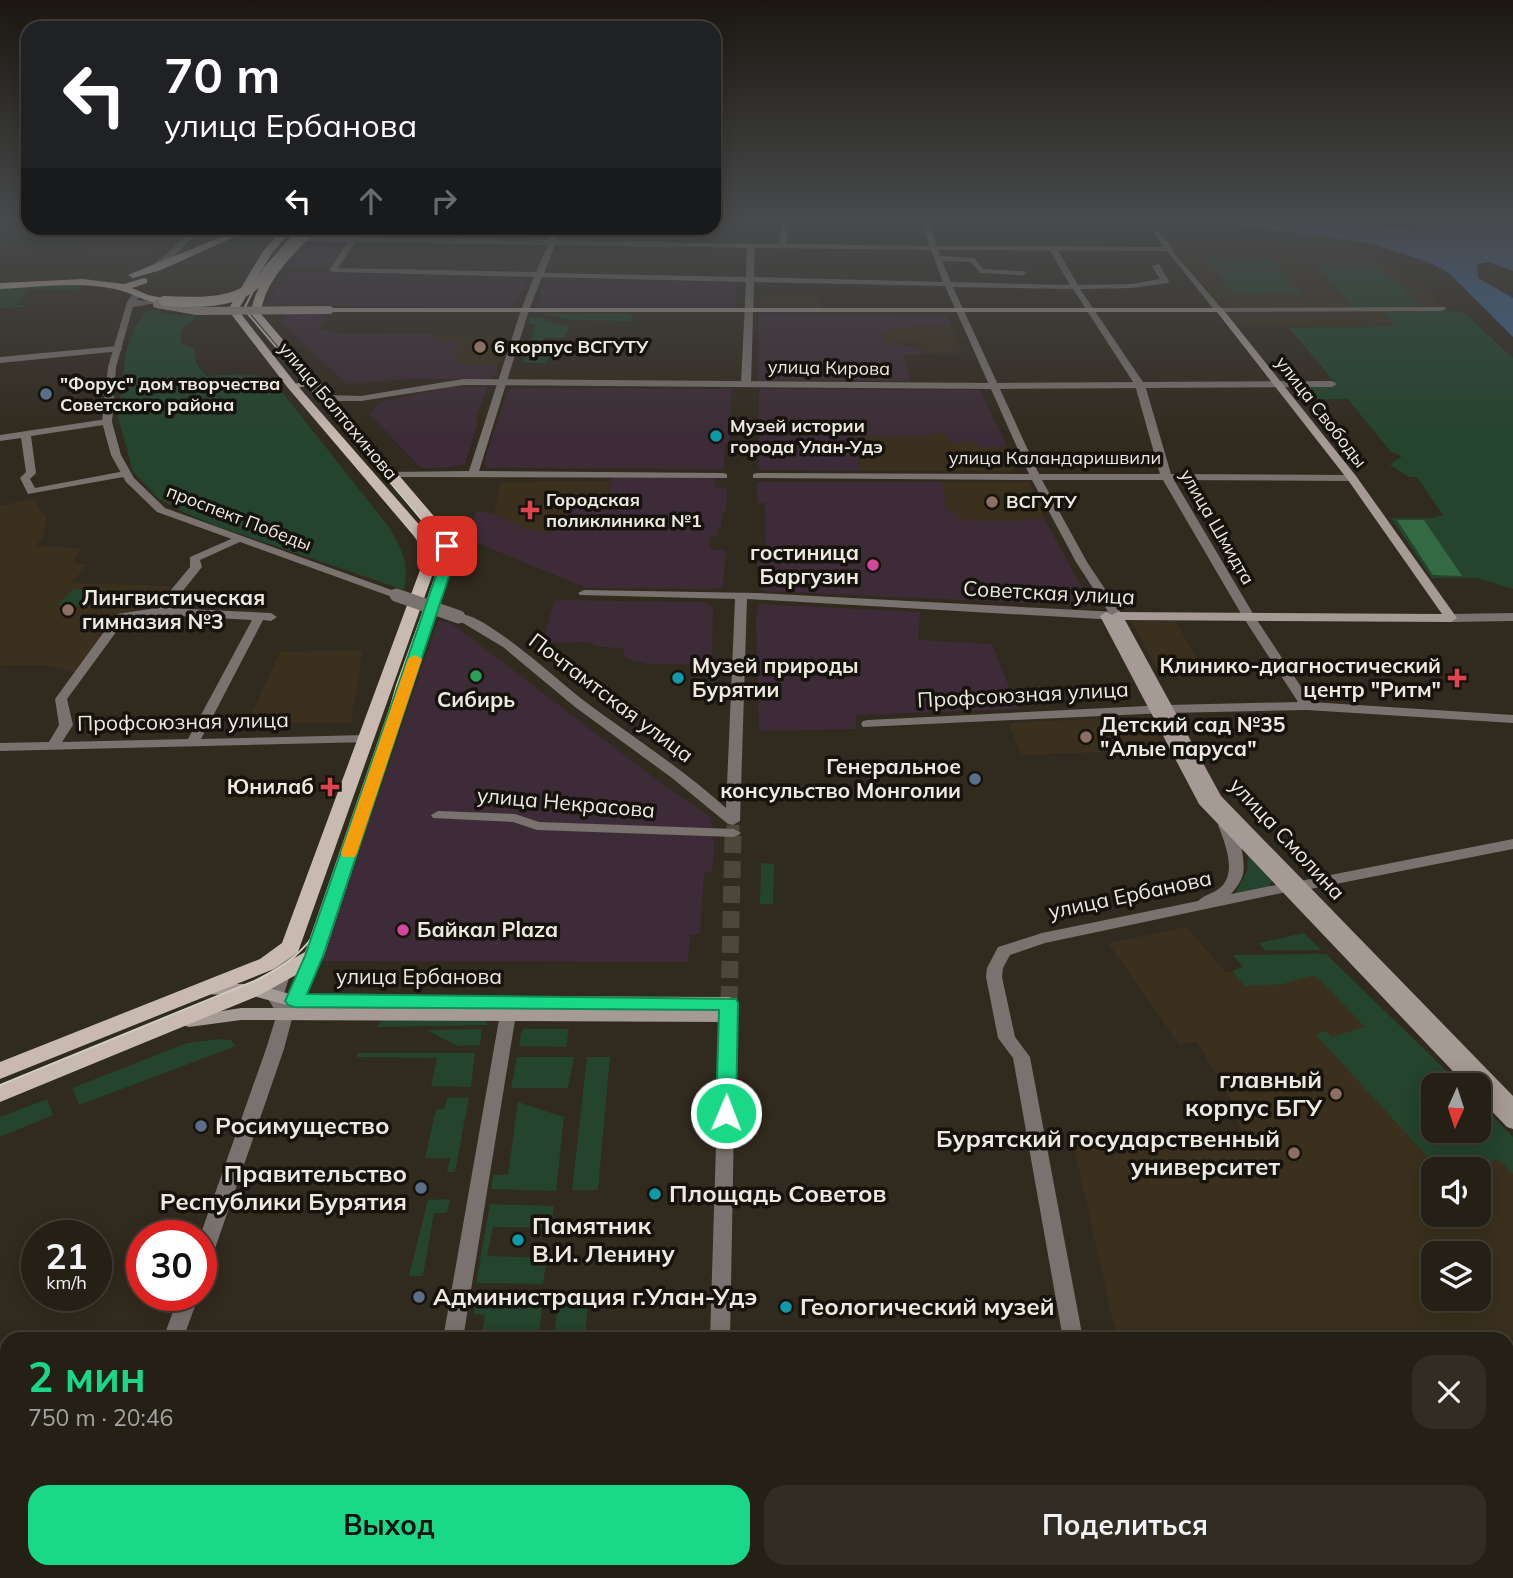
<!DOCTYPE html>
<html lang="ru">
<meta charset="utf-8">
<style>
:root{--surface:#252016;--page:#312d23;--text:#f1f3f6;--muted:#a3a3a1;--line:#423e35;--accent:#19d989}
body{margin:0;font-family:Mulish,sans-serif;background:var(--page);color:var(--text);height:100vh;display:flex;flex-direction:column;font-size:26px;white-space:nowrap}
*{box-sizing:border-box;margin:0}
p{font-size:23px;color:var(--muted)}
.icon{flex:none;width:38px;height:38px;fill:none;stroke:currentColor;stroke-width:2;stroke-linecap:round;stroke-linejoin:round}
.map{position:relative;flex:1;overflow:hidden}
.drawer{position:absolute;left:0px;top:1332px;width:1514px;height:247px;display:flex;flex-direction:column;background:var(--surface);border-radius:21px 21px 0 0;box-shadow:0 4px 18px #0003,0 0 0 2px var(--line)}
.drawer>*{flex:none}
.top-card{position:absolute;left:21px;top:21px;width:700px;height:214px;border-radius:21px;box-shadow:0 4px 18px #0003,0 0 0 2px var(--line);background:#202124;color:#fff;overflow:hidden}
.needle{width:46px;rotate:183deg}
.controls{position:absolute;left:1421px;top:1073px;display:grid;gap:14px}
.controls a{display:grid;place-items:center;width:70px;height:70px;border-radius:14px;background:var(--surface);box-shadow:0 4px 18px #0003,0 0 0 2px var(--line);font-size:35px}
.speed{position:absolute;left:21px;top:1220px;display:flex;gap:14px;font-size:35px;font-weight:700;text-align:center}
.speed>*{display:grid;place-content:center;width:91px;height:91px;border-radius:50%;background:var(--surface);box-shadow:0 4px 18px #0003,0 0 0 2px var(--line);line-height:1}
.speed small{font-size:18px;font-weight:400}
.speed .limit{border:10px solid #d22;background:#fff;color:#111}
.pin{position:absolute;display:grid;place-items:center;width:60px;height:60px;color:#fff;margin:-30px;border-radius:14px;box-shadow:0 4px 10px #0006}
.me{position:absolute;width:77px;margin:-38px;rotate:1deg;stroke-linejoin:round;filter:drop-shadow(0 0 5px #0008)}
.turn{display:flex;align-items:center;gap:24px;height:147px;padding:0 28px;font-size:32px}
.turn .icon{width:91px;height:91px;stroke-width:2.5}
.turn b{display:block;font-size:49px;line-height:60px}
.lanes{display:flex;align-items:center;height:66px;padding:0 28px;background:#0003;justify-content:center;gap:35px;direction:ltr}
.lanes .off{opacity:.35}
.round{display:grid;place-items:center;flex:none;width:74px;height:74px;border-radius:21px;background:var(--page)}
.head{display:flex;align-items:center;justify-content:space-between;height:119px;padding:0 28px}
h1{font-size:42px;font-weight:700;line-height:52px;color:var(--accent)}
.cta{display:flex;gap:14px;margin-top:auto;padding:14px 28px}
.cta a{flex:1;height:80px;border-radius:21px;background:var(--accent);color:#111;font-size:28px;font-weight:700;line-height:80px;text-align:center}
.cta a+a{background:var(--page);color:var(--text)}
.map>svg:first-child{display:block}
.commercial{fill:#3d2c37}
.built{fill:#3a301d;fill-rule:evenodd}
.green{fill:#24442d}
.forest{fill:#336a44}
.water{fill:#426796}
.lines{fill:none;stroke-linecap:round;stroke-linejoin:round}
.tertiary-tunnel-far1{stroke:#4d473b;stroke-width:13;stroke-dasharray:13 6;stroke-linecap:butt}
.tertiary-tunnel{stroke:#4d473b;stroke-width:17;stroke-dasharray:17 8;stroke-linecap:butt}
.minor{fill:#79726e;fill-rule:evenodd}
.tertiary{fill:#79726e;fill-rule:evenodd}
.secondary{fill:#a59a94;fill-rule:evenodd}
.primary{fill:#c8bab1;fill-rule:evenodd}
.tram{stroke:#d1cdc4;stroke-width:2}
.tertiary-bridge{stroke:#79726e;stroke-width:13}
.secondary-bridge{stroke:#a59a94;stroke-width:8}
.primary-bridge{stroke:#c8bab1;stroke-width:10}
.route{fill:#19d989;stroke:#108d59;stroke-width:2}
.slow{fill:#f59e0b}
.education-dot{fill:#8d6e63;stroke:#16130d;stroke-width:2.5}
.service-dot{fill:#5c6f8a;stroke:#16130d;stroke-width:2.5}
.culture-dot{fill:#0f9aa8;stroke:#16130d;stroke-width:2.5}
.health-dot{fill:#e0444e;stroke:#16130d;stroke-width:2.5}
.hotel-dot{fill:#d1479c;stroke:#16130d;stroke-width:2.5}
.leisure-dot{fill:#2e9e5b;stroke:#16130d;stroke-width:2.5}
.labels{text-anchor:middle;stroke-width:7;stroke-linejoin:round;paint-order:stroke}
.far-poi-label{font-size:18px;font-weight:bold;fill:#ede9e1;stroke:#16130d;text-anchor:start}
.far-street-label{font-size:18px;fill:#ede9e1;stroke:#16130d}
.poi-label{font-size:21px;font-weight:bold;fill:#ede9e1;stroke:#16130d;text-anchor:end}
.street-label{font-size:21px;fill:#ede9e1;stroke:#16130d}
.near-poi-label{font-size:24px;font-weight:bold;fill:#ede9e1;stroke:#16130d;text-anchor:start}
</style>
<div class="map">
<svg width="1513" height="1578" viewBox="0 0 1513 1578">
<rect width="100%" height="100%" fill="#312a1e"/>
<path class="commercial" d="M307,241H348L329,269H287Z
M287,273H332L528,278L514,307L264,305Z
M545,278L737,282L736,308L535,307Z
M286,313H328L318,329L343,334L432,333L436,336L434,340H459L456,365H498L496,375L487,379H412L346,384L281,322Z
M759,314L948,315L951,325L908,327L882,332L886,343L919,347L925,354L904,355L910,381L758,380Z
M451,387H488L477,413L476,421L478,422L465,464L445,468H421L369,414L380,402Z
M513,388L732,389L729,443H725L724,469L486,468L485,459L509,389Z
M759,389L980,390L1007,447L979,448L976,442H947L930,436L854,446L862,471L758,470Z
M715,477V487L727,488V493L726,512L722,513L721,527H718L717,536H710L709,539L711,550H726L723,587L715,589L586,588L475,542L470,534L476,512H488L523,526L567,505H607L611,478Z
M757,482H941L947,509L955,512L957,520L1016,521L1044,518L1092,606L764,591L757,586L758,552L766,551L765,503H757Z
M554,600L704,602L713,608L712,664H647L625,658L623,648L600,647L587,642L552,643L544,639Z
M759,604L920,612L918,640L992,644L1018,709L856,715V729L759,731L756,620Z
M438,620L454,625L662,784L711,817L714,848L712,872L704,873L700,934L690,935L688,962L322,961Z"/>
<path class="built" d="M109,232H178L155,256H91L84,250H78L82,246H93Z
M1211,238L1276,243L1279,252L1290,253L1295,258H1367L1393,267L1423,286L1450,312H1382L1397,326L1235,327L1222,307L1172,245L1210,247Z
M765,295H818L820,308H761V297Z
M951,325L963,353L925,354L916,343L886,344L882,332L907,327Z
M436,336H491L508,337L498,365H456L458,359L453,354L459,341L434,340Z
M931,433H944L948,442H976L979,448L1007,447L1014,471H862L854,446L855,437L929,436Z
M610,481L607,505H567L564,524L549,534L521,528L522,526L493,514L501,482Z
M941,482H1029L1044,518L1016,521L956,520L955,512L947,509Z
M33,498L46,517L43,537L36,546L81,548L73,563L87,564L72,583L172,586L158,605L114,616L76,672L42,665L0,666V506Z
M1131,620L1176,621L1200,665L1156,667Z
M363,650L351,723H247L280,652Z
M1149,716L1165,750L1021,755L1009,723Z
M1187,927L1226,973L1243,967L1233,955L1326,954L1461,1085H1433V1130H1479V1102L1513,1137V1337L1507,1342V1339H1117L1072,1138L1241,1131L1231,1100L1197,1042L1179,1044L1108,943ZM1433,1169H1479V1214H1433ZM1433,1253H1479V1298H1433Z
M1170,1572H1480L1483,1578H1172Z"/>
<path class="green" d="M1308,219H1423L1428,226L1406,230Z
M1270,259L1303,294L1235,295L1205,260Z
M1313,263H1375L1421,306L1355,307Z
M65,284L84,286L74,290L29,289L17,305H24L22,307L0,308V289Z
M160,310L159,314L197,316L181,330V343L194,348L196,363L206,376C226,375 256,371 274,382L389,527C403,552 409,562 404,590L216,526L179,510L158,498L133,472L118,417L126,352L136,325L147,311Z
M1462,311L1513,358V589L1477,578H1432L1391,518H1433L1443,515L1417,477H1409L1390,465L1402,456L1391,452L1348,399H1300L1290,386L1337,385L1289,328L1396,326L1381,312Z
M627,313L632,315L631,321L569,320L544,314Z
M530,316L569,327L565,338H544L543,343L564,344L559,358H548L546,363H523L536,324H528Z
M73,589L130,593L116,609L58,605Z
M1248,853L1273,878L1269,887L1234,896L1247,871Z
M761,863L774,864L773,904H760Z
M1304,933L1321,950H1265L1259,943Z
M1326,954L1461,1085H1433V1130H1479V1102L1513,1137V1174L1498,1159L1473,1169H1439L1315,1034L1325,1031L1332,1037L1365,1027L1315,975L1283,984L1245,986L1232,971L1243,967L1233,955Z
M382,1020L485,1021L489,1025L377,1027Z
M482,1029L480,1045L457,1046L427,1030Z
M524,1029H569L566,1047L519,1046L521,1032Z
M221,1039L231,1040L236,1046L79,1105L72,1088L187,1043Z
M358,1053H475L471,1087L431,1086L437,1058L357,1057Z
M517,1057H574L568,1088H511Z
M587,1057H610L598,1190H572Z
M469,1097L455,1172H447L450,1158H425L436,1109H444L447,1098Z
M47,1099L53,1115L0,1137V1117Z
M518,1102L564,1117L556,1191L491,1189L493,1175L508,1174Z
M450,1199L447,1213H434L423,1276H409L428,1200Z
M490,1204L554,1206L551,1228L493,1227L487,1256L547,1258L543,1284L476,1283Z
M476,1301H543L538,1339H481L485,1315L474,1314Z
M558,1302H588L585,1339H554Z"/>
<path class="forest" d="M1397,520H1424L1462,576L1433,575Z"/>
<path class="water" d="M1136,219H1309L1416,230L1430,227L1425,219H1513V271L1489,262L1477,264L1478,278L1513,298V337L1449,273L1431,263L1370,243L1267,229Z"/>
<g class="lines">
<path class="tertiary-tunnel-far1" d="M733,838V821"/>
<path class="tertiary-tunnel" d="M729,1003L733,836"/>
<path class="minor" d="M783,219H790L786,244L929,246L921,219H928L940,256L974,258L983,269L1023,271L1027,273L1023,275L980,273L971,262L942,261L951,282L1070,285L1049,249L1053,247L1057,249L1078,285L1132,284L1160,279L1152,266L1159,264L1169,281L1168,283L1132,288L1080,289L1145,385L1171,474L1352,475L1357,478L1352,481L1174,480L1255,617L1311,702L1513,715V723L1307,710L1166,713L863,727L861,724L863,721L868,720L1166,705L1298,702L1243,617L1163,480H1042L1087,562L1123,616L1117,620L1113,619L1076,562L1032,480L753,478V474L757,473L1029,474L945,286L754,282L751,383L746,386L741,383L746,282L542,277L529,310L479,471L723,473L727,474V478L393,477L389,476V472L469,471L521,310L534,277L333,272L329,270L348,242L302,241L298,239L302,237H351L358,228H364L358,238L549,240L555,228H561L557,240L779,244ZM355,242L548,245L536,272L338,268ZM555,245L747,248L746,277L544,273ZM755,248L931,250L943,282L754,277ZM953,287L1073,289L1135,385L1160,474H1039Z
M193,228H200C190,240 164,271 149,272V268L170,251Z
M1153,231H1159L1173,249L1172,251H1166Z
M1445,307L1446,309L1442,311L1219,312L1215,310L1219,308Z
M118,346L122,349L121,351L0,363V357Z
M107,419L112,422L110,424L31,436L36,473L30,479L35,488L125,471L130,474L129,476L28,494L20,478L26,472L21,438L0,441V435Z
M238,536L242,537V541L200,560L202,567L169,608L271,613L277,617L271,621L263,620L201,739L366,735L371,736L373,739L371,742L0,751V743L49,742L59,725L55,699L117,614L156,608L190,567V557ZM160,615L252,620L188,739L62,742L73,725L67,699L125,620Z
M1513,613V621L1451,622L1445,618L1451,614Z
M438,811L515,814L539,822L734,829L741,833L734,837L537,830L513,822L433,818L431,815Z
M1225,821C1239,825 1246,860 1243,874C1241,882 1236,888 1231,894L1286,883L1291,885L1294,888L1291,891L1045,943L1010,955L1003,968L1002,977L1015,1037L1030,1057L1083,1339H1063L1013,1058L998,1038L986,977L987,968L998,947L1042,933L1198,901C1205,894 1216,893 1222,886C1237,870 1224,841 1218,825Z
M1513,839V849L1300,891L1292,886L1300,881Z
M291,942L297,943L299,947L283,997L285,1001L308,952H320L322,956L302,1001L293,1015L284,1049L211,1260L208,1266L201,1268L200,1236L266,1049L277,1014L267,997L283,947L285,943Z
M508,1008L514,1010L516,1014L463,1339H443L500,1014L502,1010Z
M728,1010L734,1012L736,1016L730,1339H710L720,1016L722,1012Z
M179,1295H199L183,1339H163Z
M1507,1450H1513V1470H1507Z"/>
<path class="tertiary" d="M930,246L1169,247L1223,310L1216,312L1167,251L933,250H930Z
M134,292L141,294L137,300L152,301L156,303L133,307L116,367L112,422L121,455L134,478L165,508L400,593V597H392L157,512L126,482L111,455L102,422L108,367L127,302Z
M463,379L992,383L1332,381L1337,384L1332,387L992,389L463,385L361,401H328L323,398L328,395L361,396Z
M584,590L757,593L1117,612L1123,616L1117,620L747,599L740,821L733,825L728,824L672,778L575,707L503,647L453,617L455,614C469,612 487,625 499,633C529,653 555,678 583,700C631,736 682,768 726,808L735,599L580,595L578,593Z"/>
<path class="secondary" d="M329,308H1222L1356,476L1457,618L1451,622L1125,620L1221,796L1513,1096V1129L1507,1127L1479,1098V1085H1466L1199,804L1100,616L1106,612L1112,615L1117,612L1442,614L1348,480L1217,312H326L325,310Z
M313,379L316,380V384L292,389L287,386Z
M208,984H253L294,995L729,997L735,999C739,1005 738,1014 734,1020L728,1022L241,1020L189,1027L183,1025L181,1021L183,1017L241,1008L720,1009L294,1007L253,996L202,994L200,990L202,986Z
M0,1378L7,1380V1409L0,1406Z"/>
<path class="primary" d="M243,228H254L161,270L133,278L128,275Z
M285,228H294L272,253L238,310L296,384L423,529L435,546L437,562L298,952L274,969L0,1079V1062L260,959L282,943L423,562L421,546L413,535L288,388L228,310L263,251Z
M308,228H318C296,253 264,279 261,314L444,528L454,546V561L324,956L321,961L260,995L0,1102V1085L246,985L305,952L440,561V546L433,532L251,314C254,280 286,251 308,228Z
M144,278L147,279V283L132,288L148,295L168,299V303C148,305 134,293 115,289C78,281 38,287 0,289V283L83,279L124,284Z
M0,1392L7,1395V1422L0,1420Z
M0,1441L7,1444V1480L0,1477Z
M0,1526L7,1529V1558L0,1555Z
M48,1572H80L83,1578H51Z
M94,1572H125L128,1578H97Z"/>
<path class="tram" d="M0,1085L259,979C280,968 296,958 311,939L379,749L397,685L442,560L441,546L423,521L244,309L264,269L300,228"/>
<path class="tertiary-bridge" d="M396,595L459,617"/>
<path class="secondary-bridge" d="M157,304L197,311L329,310"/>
<path class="primary-bridge" d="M164,301C252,306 253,290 305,228"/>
</g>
<linearGradient id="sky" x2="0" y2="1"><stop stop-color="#1b1710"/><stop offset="0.5" stop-color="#484a4c"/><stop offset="1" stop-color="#484a4c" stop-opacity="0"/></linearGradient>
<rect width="1513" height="440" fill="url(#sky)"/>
<path class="route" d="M447,543L453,546L454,561L323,956L307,994L736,999L738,1003L736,1113L733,1118L726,1120L719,1118L716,1113L719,1010L294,1007L288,1005L285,1001L305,956L441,561V546Z"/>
<path class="slow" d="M415,655L422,659L357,853L355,857H343L341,853L408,659Z"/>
<g class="education-dot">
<circle cx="480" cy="347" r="7"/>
<circle cx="992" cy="502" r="7"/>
<circle cx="68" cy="610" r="7"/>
<circle cx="1086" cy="737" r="7"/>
<circle cx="1336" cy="1094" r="7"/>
<circle cx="1294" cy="1153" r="7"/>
</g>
<g class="service-dot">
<circle cx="46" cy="394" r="7"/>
<circle cx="975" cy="779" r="7"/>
<circle cx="201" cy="1126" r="7"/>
<circle cx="421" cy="1188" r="7"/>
<circle cx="419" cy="1297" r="7"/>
</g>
<g class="culture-dot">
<circle cx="716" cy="436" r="7"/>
<circle cx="678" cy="678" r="7"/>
<circle cx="655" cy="1194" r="7"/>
<circle cx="518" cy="1240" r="7"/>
<circle cx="786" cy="1307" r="7"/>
</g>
<g class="health-dot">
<path d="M526.5 499.5h7v7h7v7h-7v7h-7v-7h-7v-7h7z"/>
<path d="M1453.5 667.5h7v7h7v7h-7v7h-7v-7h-7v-7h7z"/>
<path d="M326.5 776.5h7v7h7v7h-7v7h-7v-7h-7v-7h7z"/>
</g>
<g class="hotel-dot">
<circle cx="873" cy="565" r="7"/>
<circle cx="403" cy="930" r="7"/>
</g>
<circle class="leisure-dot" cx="476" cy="676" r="7"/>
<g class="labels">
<g class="far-poi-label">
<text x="494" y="353">6 корпус ВСГУТУ</text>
<text x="60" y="390">"Форус" дом творчества<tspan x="60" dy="21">Советского района</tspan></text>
<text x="730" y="432">Музей истории<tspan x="730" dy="21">города Улан-Удэ</tspan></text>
<text x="546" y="506">Городская<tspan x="546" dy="21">поликлиника №1</tspan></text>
<text x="1006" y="508">ВСГУТУ</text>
</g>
<g class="far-street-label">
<text transform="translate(829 368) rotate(1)" y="6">улица Кирова</text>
<text transform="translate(338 411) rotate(50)" y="6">улица Балтахинова</text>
<text transform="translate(1321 412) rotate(52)" y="6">улица Свободы</text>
<text x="1055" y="464">улица Каландаришвили</text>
<text transform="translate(239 518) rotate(21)" y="6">проспект Победы</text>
<text transform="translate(1217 527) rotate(60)" y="6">улица Шмидта</text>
</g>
<g class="poi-label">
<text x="859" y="560">гостиница<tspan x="859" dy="24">Баргузин</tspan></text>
<text x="82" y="605" text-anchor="start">Лингвистическая<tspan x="82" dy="24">гимназия №3</tspan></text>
<text x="692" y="673" text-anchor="start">Музей природы<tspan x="692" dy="24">Бурятии</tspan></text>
<text x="1441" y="673">Клинико-диагностический<tspan x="1441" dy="24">центр "Ритм"</tspan></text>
<text x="476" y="707" text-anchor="middle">Сибирь</text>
<text x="1100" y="732" text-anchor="start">Детский сад №35<tspan x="1100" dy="24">"Алые паруса"</tspan></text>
<text x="961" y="774">Генеральное<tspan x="961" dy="24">консульство Монголии</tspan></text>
<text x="314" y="794">Юнилаб</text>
<text x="417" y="937" text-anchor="start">Байкал Plaza</text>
</g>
<g class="street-label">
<text transform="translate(1049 593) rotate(3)" y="7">Советская улица</text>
<text transform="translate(1023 695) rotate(-3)" y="7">Профсоюзная улица</text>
<text transform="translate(611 698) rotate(37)" y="7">Почтамтская улица</text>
<text transform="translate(183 722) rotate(-1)" y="7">Профсоюзная улица</text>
<text transform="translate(566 803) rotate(5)" y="7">улица Некрасова</text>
<text transform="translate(1287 839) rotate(47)" y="7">улица Смолина</text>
<text transform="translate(1130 895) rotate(-12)" y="7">улица Ербанова</text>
<text x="419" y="984">улица Ербанова</text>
</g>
<g class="near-poi-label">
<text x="1322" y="1088" text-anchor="end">главный<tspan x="1322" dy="28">корпус БГУ</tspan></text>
<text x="215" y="1134">Росимущество</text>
<text x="1280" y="1147" text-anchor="end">Бурятский государственный<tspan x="1280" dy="28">университет</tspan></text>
<text x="407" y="1182" text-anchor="end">Правительство<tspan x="407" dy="28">Республики Бурятия</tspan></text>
<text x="669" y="1202">Площадь Советов</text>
<text x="532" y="1234">Памятник<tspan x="532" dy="28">В.И. Ленину</tspan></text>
<text x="433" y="1305">Администрация г.Улан-Удэ</text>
<text x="800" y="1315">Геологический музей</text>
</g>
</g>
</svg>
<div class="controls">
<a><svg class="needle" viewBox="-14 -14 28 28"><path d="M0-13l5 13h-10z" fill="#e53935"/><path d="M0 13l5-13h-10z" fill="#a3a3a1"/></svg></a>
<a><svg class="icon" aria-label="sound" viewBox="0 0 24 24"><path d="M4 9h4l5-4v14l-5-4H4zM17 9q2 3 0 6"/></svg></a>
<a><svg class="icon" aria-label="layers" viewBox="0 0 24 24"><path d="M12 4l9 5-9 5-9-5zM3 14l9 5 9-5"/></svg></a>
</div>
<div class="speed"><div>21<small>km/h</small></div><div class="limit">30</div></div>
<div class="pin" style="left:447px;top:546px;background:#d93025"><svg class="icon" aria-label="arrive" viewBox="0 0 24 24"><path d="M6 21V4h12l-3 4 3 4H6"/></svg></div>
<svg class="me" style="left:726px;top:1113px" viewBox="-20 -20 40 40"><circle r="17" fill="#19d989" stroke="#fff" stroke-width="3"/><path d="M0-11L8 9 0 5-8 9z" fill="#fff"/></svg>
<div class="top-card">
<div class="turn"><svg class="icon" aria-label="left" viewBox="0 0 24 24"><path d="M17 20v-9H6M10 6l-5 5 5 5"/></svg><div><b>70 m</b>улица Ербанова</div></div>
<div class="lanes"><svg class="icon" aria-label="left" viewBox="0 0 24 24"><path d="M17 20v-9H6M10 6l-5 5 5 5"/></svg><svg class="icon off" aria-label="ahead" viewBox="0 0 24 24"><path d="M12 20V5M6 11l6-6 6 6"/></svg><svg class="icon off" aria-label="right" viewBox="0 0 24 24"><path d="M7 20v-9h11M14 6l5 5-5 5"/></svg></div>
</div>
<section class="drawer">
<div class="head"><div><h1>2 мин</h1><p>750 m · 20:46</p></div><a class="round"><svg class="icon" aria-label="close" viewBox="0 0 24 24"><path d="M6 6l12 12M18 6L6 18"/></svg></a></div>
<div class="cta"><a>Выход</a><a>Поделиться</a></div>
</section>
</div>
